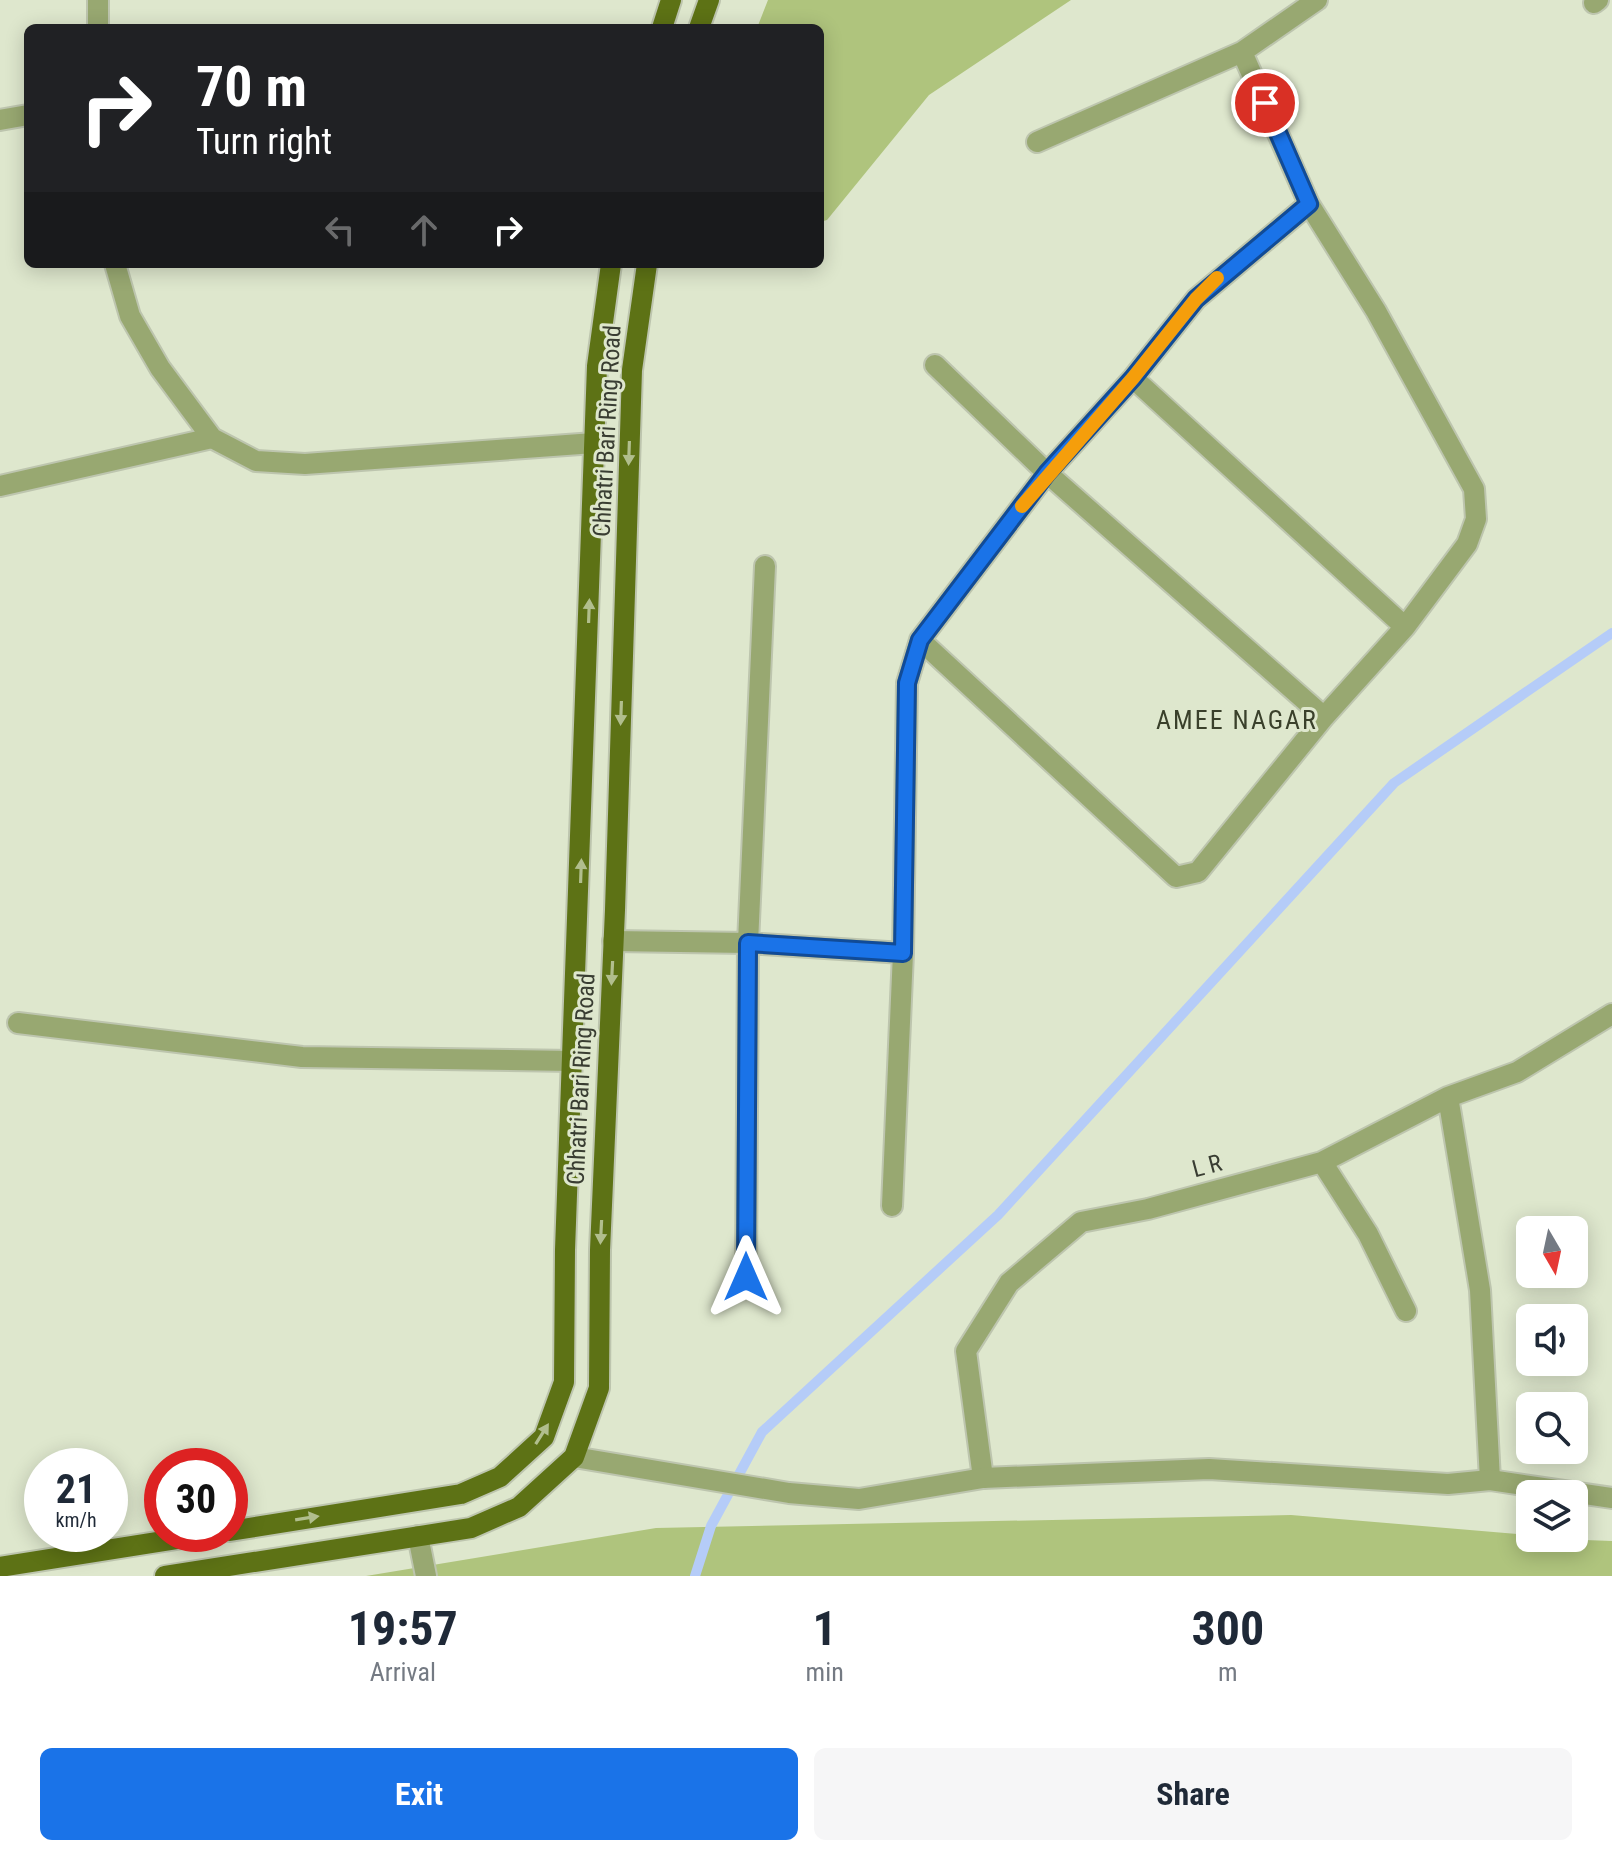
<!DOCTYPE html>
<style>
:root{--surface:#fff;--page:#f6f6f7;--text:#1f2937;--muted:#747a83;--accent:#1a73e8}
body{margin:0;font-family:"Roboto Condensed",sans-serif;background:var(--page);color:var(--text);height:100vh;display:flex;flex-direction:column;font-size:30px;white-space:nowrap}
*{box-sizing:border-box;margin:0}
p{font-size:26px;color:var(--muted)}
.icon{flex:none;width:44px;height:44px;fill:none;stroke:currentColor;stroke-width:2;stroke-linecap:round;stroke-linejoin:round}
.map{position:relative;height:1576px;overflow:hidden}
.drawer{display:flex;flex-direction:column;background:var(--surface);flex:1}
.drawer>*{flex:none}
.guide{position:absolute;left:24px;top:24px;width:800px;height:244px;border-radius:12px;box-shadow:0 4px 20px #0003;background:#202124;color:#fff;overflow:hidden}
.needle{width:52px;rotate:171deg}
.fabs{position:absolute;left:1516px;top:1216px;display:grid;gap:16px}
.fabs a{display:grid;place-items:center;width:72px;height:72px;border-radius:12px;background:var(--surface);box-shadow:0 4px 20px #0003;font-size:40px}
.speed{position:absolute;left:24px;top:1448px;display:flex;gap:16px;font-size:40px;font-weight:700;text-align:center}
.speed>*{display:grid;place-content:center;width:104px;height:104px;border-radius:50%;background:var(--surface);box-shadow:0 4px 20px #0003;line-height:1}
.speed small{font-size:20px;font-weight:400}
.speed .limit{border:12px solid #d22;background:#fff;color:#111}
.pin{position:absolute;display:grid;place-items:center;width:68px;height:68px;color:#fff;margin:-34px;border:4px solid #fff;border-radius:50%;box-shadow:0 2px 8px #0007}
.me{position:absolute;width:88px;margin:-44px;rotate:0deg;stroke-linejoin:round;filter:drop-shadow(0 0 6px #0008)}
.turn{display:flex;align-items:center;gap:28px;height:168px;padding:0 40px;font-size:36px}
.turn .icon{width:104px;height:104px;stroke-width:2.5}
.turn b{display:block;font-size:56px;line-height:68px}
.lanes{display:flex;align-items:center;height:76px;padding:0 40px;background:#0003;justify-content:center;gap:40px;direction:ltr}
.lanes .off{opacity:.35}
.eta{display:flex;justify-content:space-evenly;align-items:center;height:136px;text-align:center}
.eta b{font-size:48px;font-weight:700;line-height:56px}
.action{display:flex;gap:16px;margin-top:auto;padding:16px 40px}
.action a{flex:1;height:92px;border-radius:12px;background:var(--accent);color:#fff;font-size:32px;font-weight:700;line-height:92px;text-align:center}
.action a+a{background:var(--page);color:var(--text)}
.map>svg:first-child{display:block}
.green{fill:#afc47d}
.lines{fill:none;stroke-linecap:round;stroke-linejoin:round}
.stream{stroke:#b5ccf8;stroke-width:10}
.minor-casing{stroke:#bdc5ae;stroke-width:24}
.tertiary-casing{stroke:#bdc5ae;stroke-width:24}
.primary-casing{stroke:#bdc5ae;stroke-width:24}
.minor{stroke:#98a871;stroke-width:20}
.tertiary{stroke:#98a871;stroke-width:20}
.primary{stroke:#5d7215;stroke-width:20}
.oneway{fill:#b1be8d}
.route-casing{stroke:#114b97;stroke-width:20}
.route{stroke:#1a73e8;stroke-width:14}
.slow{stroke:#f59e0b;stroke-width:14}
.labels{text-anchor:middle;stroke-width:6;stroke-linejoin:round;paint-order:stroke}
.street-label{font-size:24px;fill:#393d32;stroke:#dee7cd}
.neighbourhood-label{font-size:26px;letter-spacing:2px;fill:#3a402b;stroke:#dee7cd}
</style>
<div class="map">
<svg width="1612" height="1576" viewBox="0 0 1612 1576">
<rect width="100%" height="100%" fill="#dee7cd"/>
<path class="green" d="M768,0H1071L929,95L827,220L820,222V28H757Z
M1291,1515L1530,1535V1538L1612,1541V1576H366L656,1528Z"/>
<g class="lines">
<path class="stream" d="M695,1576L711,1526L762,1432L998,1215L1394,783L1612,633"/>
<defs>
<path id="minor" d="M1594,3L1598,0
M98,28V0
M0,120L28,115
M1037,142L1242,52L1317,0
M115,264L130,316L160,368L212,438L256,461L305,464L594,443
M935,365L1047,473L1324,717
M1133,378L1405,627
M0,486L212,438
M920,640L1176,877L1198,872L1324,717L1405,627L1467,544L1476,519L1474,489L1376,311L1309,204L1242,52
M613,941L748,943L903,953L907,683L920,640L1047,473L1133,378L1196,299L1309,204
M18,1023L302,1057L573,1061
M1448,1097L1480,1290L1490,1480
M1322,1162L1368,1234L1406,1311
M892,1206L903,953
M746,1277L748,943L765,566
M983,1478L966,1351L1009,1283L1081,1222L1148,1209L1322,1162L1448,1097L1517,1072L1612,1014
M418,1536L426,1576"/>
<path id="tertiary" d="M574,1457L789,1493L859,1499L983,1478L1209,1469L1448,1484L1490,1480L1612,1498"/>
<path id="primary" d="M662,28L671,0
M699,28L709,0
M230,1531L461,1494L500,1477L544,1437L564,1382L565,1250L597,366L611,264
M0,1567L208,1534
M165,1576L471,1528L519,1507L574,1457L599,1388L600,1250L615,910L632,370L647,264"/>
</defs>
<use href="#minor" class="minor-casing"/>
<use href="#tertiary" class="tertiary-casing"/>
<use href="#primary" class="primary-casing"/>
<use href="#minor" class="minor"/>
<use href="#tertiary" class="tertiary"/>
<use href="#primary" class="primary"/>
</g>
<defs><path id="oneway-solid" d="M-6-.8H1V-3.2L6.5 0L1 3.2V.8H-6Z" transform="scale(2)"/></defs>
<g class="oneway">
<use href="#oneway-solid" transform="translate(629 453) rotate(92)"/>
<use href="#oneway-solid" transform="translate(589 611) rotate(-88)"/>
<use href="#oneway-solid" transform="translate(621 713) rotate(92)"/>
<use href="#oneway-solid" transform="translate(581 871) rotate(-88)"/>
<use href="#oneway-solid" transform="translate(612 973) rotate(93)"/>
<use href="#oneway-solid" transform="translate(601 1232) rotate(93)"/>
<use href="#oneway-solid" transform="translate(542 1434) rotate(-58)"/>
<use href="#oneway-solid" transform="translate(307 1518) rotate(-9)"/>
</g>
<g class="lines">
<defs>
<path id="route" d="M746,1277L748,943L903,953L907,683L920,640L1047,473L1133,378L1196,299L1309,204L1265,103"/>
</defs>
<use href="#route" class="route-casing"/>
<use href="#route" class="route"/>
<path class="slow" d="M1022,506L1133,378L1196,299L1217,278"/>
</g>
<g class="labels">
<g class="street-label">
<text transform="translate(607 431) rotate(-87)" y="8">Chhatri Bari Ring Road</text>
<text transform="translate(581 1079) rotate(-87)" y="8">Chhatri Bari Ring Road</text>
<text transform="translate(1207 1166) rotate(-15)" y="8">L R</text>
</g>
<g class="neighbourhood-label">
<text x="1237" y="729">AMEE NAGAR</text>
</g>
</g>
</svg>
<div class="fabs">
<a><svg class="needle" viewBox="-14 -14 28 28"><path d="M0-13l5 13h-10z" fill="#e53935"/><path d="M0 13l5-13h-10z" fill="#747a83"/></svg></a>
<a><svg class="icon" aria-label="sound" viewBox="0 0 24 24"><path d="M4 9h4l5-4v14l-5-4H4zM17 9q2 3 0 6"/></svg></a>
<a><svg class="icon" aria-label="search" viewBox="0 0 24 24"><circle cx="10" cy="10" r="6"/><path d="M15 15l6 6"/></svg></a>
<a><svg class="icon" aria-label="layers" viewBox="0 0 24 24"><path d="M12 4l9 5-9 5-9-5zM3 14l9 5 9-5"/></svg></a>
</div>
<div class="speed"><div>21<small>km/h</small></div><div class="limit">30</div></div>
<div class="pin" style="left:1265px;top:103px;background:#d93025"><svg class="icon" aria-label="arrive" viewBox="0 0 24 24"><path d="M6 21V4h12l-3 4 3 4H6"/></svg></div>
<svg class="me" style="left:746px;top:1277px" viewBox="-20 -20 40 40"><path d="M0-17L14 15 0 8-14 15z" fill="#1a73e8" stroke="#fff" stroke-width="4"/></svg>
<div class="guide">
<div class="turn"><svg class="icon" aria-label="right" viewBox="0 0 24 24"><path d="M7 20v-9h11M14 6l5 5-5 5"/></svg><div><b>70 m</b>Turn right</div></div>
<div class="lanes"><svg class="icon off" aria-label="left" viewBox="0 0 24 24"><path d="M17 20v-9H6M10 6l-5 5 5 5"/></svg><svg class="icon off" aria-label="ahead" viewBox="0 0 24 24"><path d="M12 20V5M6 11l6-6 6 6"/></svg><svg class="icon" aria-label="right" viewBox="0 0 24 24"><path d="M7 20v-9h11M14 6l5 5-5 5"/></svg></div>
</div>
</div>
<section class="drawer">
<div class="eta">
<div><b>19:57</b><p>Arrival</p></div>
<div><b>1</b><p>min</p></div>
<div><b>300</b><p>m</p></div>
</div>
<div class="action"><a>Exit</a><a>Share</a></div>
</section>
